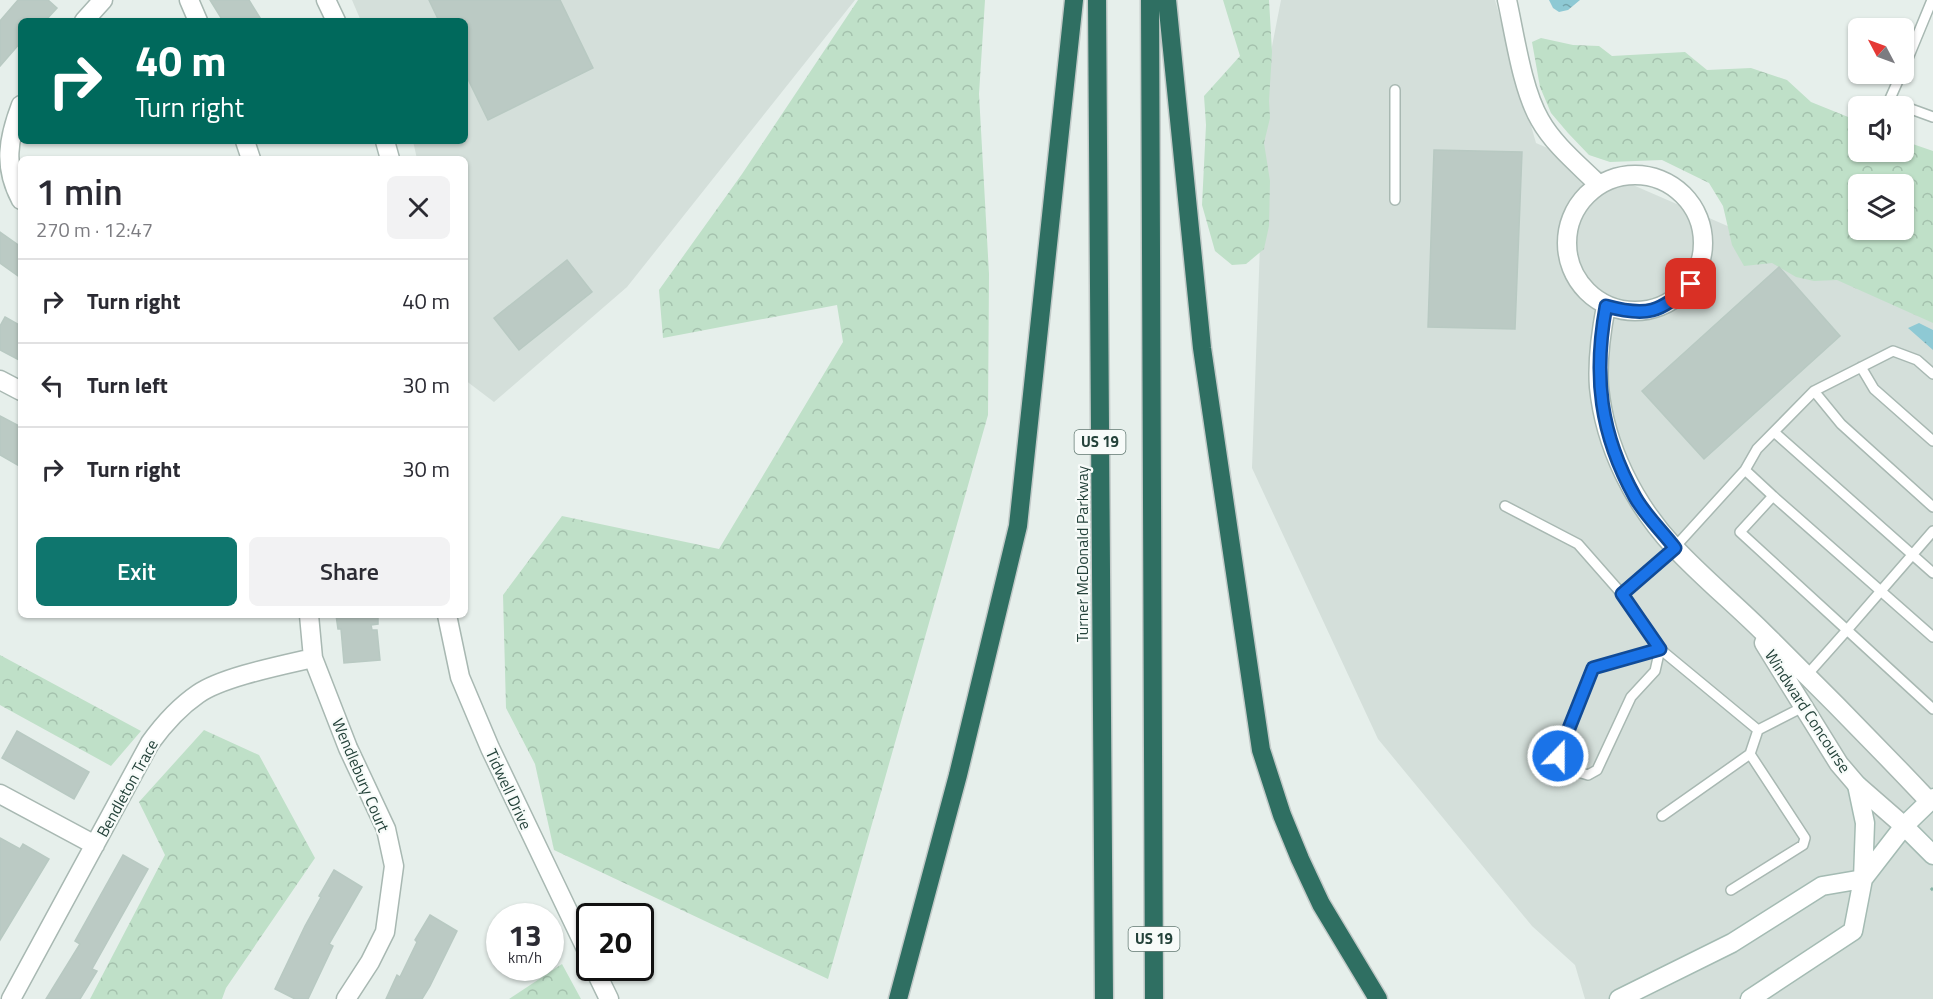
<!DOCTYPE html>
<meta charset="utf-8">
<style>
:root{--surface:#fff;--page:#f2f2f3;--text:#2b2b33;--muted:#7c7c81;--line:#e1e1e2;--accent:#0f766e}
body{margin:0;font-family:"Titillium Web",sans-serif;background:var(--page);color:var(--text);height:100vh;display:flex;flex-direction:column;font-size:22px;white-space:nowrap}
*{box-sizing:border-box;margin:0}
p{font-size:20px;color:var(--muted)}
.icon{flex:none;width:33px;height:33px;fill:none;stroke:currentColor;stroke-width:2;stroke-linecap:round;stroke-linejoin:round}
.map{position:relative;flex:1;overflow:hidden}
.sheet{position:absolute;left:18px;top:156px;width:450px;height:462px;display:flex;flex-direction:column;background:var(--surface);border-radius:9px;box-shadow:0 2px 4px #0004}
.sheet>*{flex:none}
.banner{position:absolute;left:18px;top:18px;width:450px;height:126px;border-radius:9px;box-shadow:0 2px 4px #0004;background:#00695c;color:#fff;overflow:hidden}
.needle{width:39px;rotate:311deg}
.buttons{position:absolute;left:1848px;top:18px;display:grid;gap:12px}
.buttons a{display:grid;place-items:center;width:66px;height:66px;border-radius:9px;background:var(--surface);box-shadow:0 2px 4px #0004;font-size:30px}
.speed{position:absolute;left:486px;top:903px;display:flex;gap:12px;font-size:30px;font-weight:700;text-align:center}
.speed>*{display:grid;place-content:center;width:78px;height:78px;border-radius:50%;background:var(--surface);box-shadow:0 2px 4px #0004;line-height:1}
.speed small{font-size:15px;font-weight:400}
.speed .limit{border:3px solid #111;border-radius:9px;background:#fff;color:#111}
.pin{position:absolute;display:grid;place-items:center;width:51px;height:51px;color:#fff;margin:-26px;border-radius:12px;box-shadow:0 3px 9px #0006}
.me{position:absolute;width:66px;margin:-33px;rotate:22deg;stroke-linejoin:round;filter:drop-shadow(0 0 4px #0008)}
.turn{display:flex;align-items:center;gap:21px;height:126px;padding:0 18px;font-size:27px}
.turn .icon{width:78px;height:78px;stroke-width:2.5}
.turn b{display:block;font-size:42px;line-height:51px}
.round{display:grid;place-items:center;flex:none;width:63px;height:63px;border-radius:9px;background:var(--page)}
.overview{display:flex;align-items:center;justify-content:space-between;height:102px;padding:0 18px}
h1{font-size:36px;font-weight:600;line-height:45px}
.action{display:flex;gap:12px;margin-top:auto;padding:12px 18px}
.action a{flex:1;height:69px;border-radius:9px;background:var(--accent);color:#fff;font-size:24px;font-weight:600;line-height:69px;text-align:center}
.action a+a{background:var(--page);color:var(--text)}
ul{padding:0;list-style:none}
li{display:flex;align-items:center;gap:18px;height:84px;padding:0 18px;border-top:2px solid var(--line)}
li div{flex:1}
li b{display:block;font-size:22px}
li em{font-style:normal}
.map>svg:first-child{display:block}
.built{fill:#d4dfda}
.forest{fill:url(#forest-crowns);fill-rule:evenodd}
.water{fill:url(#water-ripples)}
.building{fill:#bbcac4;stroke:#b8c9c2;stroke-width:1.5}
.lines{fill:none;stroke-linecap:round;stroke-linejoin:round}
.lane-casing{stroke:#a8b8b2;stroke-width:12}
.street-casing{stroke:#a8b8b2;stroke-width:21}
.secondary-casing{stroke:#a4bbb3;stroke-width:21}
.highway-casing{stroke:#c2cac8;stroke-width:21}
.path{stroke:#86b3a5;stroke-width:3;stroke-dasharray:3 4.5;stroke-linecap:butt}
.lane{stroke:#fff;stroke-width:9}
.street{stroke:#fff;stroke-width:18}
.secondary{stroke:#fff;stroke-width:18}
.highway{stroke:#2f6f62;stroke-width:18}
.route-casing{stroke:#114b97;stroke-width:15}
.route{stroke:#1a73e8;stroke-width:10}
.labels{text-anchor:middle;stroke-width:4.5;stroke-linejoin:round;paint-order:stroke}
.shield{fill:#f7fbf9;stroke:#637a73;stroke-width:1.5}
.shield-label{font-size:15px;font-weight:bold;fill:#24423a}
.street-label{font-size:16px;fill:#24423a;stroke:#f7fbf9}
</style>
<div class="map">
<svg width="1933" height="999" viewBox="0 0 1933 999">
<defs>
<pattern id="forest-crowns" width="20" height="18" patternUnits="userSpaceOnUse" patternTransform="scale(1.5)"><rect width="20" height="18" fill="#bfe0c8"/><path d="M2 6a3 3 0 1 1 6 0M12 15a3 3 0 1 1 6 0" fill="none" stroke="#a4c1ad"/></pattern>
<pattern id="water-ripples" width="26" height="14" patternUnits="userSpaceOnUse" patternTransform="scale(1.5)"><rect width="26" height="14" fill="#8ec9d4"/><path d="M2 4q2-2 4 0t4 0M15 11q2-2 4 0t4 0" fill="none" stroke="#74a5ad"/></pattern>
</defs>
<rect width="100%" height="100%" fill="#e6efeb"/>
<path class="built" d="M352,0H855L627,287L494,402L465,380V159H417L413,141H465V21H361Z
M1281,0H1495L1536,143L1831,271L1933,319V999H1585L1575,965L1532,926L1378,739L1252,468L1266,77Z"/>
<path class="forest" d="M858,0H985L979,94L989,274L988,415L828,979L554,850L535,764L506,708L503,595L562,516L719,549L843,342L837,305L663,338L659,290L742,174Z
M1223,0H1269L1272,52L1269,101L1270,118L1264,143L1270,181L1269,226L1264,249L1246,264L1232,265L1215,251L1202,205L1206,125L1204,96L1240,56Z
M1541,38L1573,45L1599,46L1612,56L1685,52L1707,70L1751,68L1787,80L1811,102L1858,121V152H1904V141L1933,151V323L1837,280L1814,281L1796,277L1772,263L1744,266L1732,245L1723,206L1709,183L1662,160L1610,162L1589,155L1568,133L1551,113L1540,87L1532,42ZM1858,184H1904V230H1858Z
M0,655L141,731L111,766L0,705Z
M204,730L259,755L315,858L226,988L222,999H90L165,855L139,802Z
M562,964L581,999H509Z"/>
<path class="water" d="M1549,0H1580L1568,10L1559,12L1553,8Z
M1919,323L1933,330V350L1908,328Z"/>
<path class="building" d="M18,0H48L57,8L45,21H21V42L0,66V21Z
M210,0H249L262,21H223Z
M429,0H560L593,68L488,120L465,73V21H439Z
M1434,150L1522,152L1515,329L1428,327Z
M0,232L21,247V278L0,263Z
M567,260L592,292L519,350L494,318Z
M1779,267L1840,336L1704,459L1642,391Z
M5,317L21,326V361L0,350V326Z
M0,416L21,427V467L0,455Z
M336,615H378V624L371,625L372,630H377L380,660L344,663L341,629H338Z
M17,731L89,772L74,799L2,758Z
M0,838L20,849L23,844L49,859L0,940Z
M123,855L148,869L92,969L97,971L80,999H46L80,944L75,941Z
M334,870L362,887L329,944L333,946L308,999H295L275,989L305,926L321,897L319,896Z
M430,915L457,931L430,986L422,999H386L397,975L400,977L417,942L415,940Z"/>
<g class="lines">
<defs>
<path id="lane" d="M1904,68L1932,0
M1901,74L1889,101L1933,117
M1395,200V90
M1861,367L1874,389L1933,441
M1814,391L1841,424L1933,507
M1774,432L1933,573
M1745,470L1773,496L1740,532L1847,630L1933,531
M1773,496L1933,637
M1505,506L1578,544L1622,594
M1660,649L1655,671L1631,697L1597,770L1588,775L1565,768L1558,756L1593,668Z
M1807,675L1847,630L1933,709
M1803,707L1758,730L1660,649L1622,594L1675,547L1745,470L1757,449L1814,391L1893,351L1917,360L1933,374
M1662,816L1750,754L1758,730
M1731,890L1803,845L1805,838L1750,754"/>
<path id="street" d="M189,0L198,21
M326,0L336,21
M1507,0C1515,36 1522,89 1540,120C1554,145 1579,165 1599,185
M84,21L103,0
M21,105C8,139 3,167 21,200
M245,141L251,159
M385,141L390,159
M1567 243a68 68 0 1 1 136 0a68 68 0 1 1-136 0Z
M1606,306C1601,332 1597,360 1599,387C1605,447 1634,504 1675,548C1703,578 1735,604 1764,633C1820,688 1875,744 1929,801
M0,380L21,391
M309,615L313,658L348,748L386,829L394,866L385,932L370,962L346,999
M447,615L460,677L490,748L590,957
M1764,643L1839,764L1857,785L1904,826
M0,794L95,845
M594,968L609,999
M11,999L150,743C163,725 179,707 198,694C222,677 283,665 313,658"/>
<path id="secondary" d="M1857,785L1865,823L1863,879
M1904,826L1933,855
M1619,999L1732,943L1822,886L1863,879
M1750,999L1853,931L1863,879L1904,826L1933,798"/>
<path id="highway" d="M1097,0L1104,999
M1150,0L1154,999
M1167,0L1202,348L1261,750L1282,815L1300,859L1321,904L1378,999
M898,999L958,775L1018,526L1074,0"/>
</defs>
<use href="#lane" class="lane-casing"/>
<use href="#street" class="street-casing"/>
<use href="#secondary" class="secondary-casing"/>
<use href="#highway" class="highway-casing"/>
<path class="path" d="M1933,888L1930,891H1933"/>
<use href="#lane" class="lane"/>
<use href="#street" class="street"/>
<use href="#secondary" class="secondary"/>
<use href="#highway" class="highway"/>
</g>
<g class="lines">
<defs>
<path id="route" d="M1558,756L1593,668L1660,649L1622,594L1675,548C1662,531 1645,515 1635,497C1600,434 1593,376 1606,306C1646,317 1661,313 1691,284"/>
</defs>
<use href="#route" class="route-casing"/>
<use href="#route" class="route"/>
</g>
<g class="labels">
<g class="shield">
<rect x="1074.5" y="430" width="51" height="24" rx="4.5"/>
<rect x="1128.5" y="927" width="51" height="24" rx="4.5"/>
</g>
<g class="shield-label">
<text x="1100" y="447">US 19</text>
<text x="1154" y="944">US 19</text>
</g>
<g class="street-label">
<text transform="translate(1082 554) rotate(-90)" y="6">Turner McDonald Parkway</text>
<text transform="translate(1808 711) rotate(57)" y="6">Windward Concourse</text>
<text transform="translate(361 775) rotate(67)" y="6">Wendlebury Court</text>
<text transform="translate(127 788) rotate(-61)" y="6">Bendleton Trace</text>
<text transform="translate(509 789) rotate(65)" y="6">Tidwell Drive</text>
</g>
</g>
</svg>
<div class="buttons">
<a><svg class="needle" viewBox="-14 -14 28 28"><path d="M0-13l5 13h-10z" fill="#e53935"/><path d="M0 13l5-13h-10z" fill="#7c7c81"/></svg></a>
<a><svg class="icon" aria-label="sound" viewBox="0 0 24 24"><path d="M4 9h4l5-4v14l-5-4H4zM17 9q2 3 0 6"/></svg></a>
<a><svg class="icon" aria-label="layers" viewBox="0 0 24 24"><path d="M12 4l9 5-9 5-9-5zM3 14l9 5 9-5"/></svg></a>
</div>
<div class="speed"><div>13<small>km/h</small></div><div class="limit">20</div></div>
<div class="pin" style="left:1691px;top:284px;background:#d93025"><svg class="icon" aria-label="arrive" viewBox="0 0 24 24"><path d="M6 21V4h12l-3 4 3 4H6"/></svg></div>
<svg class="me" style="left:1558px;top:756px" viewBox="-20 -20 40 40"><circle r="17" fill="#1a73e8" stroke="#fff" stroke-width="3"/><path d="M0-11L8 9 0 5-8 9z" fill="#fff"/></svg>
<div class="banner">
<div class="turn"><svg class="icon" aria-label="right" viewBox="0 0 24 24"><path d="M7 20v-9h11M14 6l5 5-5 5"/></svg><div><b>40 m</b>Turn right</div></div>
</div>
<section class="sheet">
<div class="overview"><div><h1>1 min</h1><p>270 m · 12:47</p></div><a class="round"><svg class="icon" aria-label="close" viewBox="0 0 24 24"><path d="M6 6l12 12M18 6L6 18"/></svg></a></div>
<ul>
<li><svg class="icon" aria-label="right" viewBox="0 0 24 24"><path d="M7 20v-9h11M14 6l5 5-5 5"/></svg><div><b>Turn right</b></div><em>40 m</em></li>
<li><svg class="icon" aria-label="left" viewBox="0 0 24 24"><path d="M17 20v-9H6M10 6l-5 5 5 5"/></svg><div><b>Turn left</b></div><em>30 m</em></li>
<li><svg class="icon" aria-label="right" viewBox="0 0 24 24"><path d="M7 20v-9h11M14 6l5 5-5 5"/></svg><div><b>Turn right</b></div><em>30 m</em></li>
</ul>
<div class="action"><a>Exit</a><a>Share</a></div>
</section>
</div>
